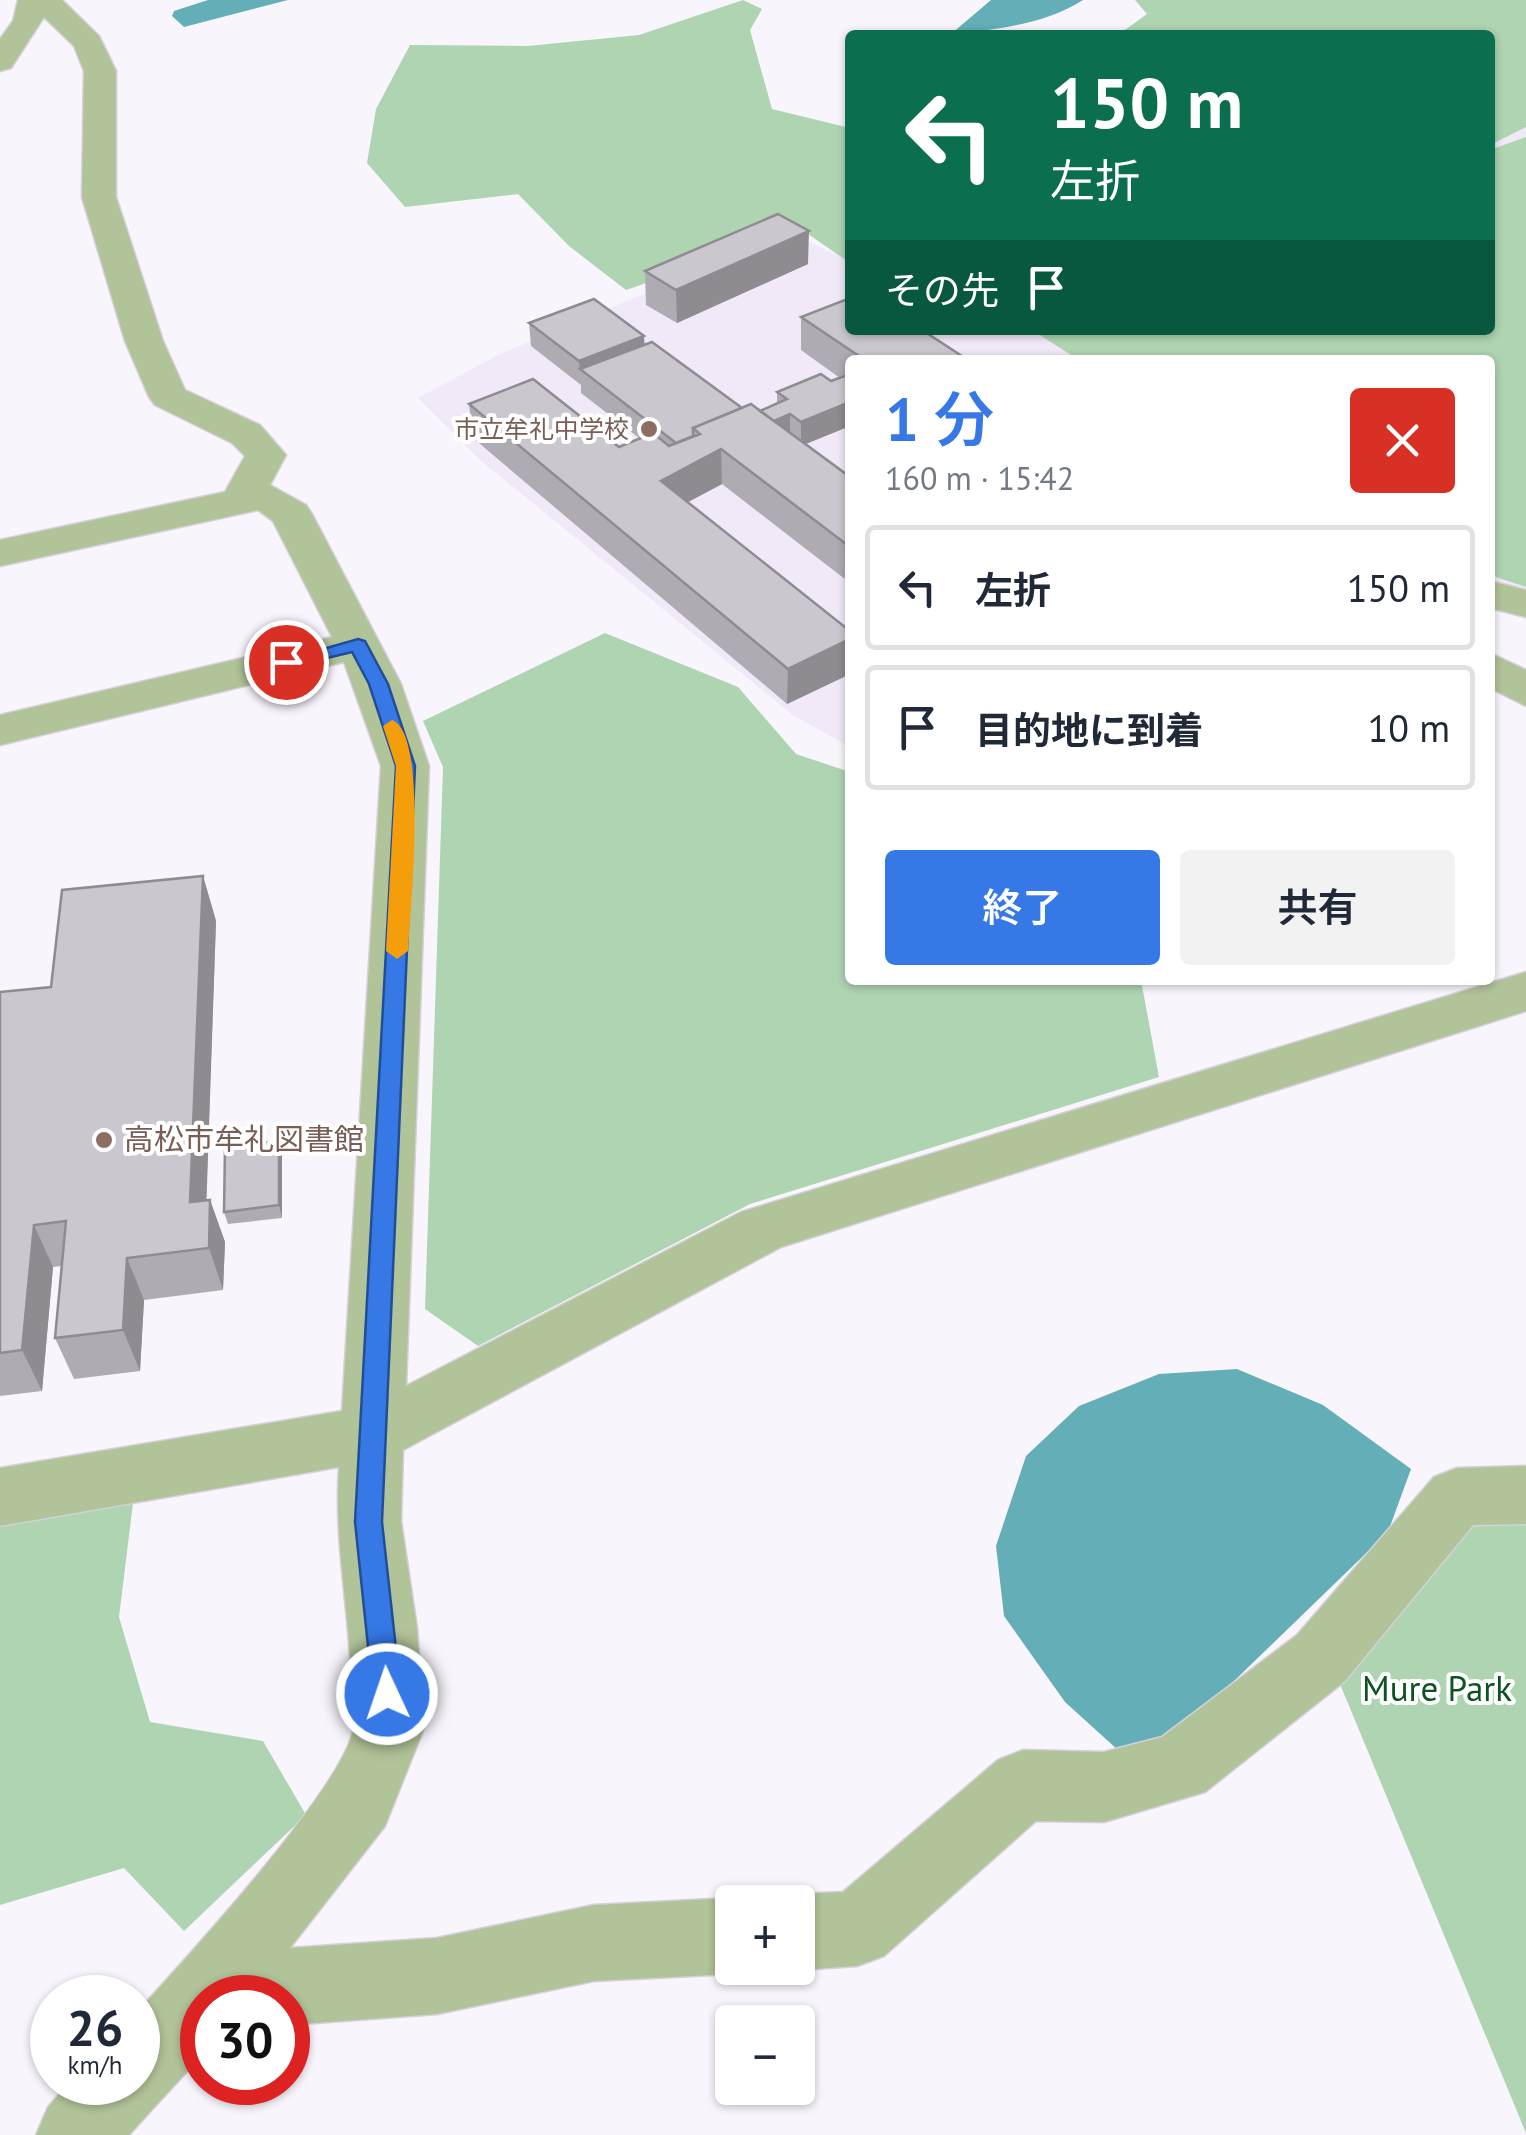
<!DOCTYPE html>
<html lang="ja">
<meta charset="utf-8">
<style>
:root{--surface:#fff;--page:#f2f2f3;--text:#1f2937;--muted:#747a83;--line:#e0e1e3;--accent:#3578e6}
body{margin:0;font-family:"PT Sans","Noto Sans JP",sans-serif;background:var(--page);color:var(--text);height:100vh;display:flex;flex-direction:column;font-size:38px;white-space:nowrap}
*{box-sizing:border-box;margin:0}
p{font-size:32px;color:var(--muted)}
.icon{flex:none;width:55px;height:55px;fill:none;stroke:currentColor;stroke-width:2;stroke-linecap:round;stroke-linejoin:round}
.map{position:relative;flex:1;overflow:hidden}
.panel{position:absolute;left:845px;top:355px;width:650px;height:630px;display:flex;flex-direction:column;background:var(--surface);border-radius:10px;box-shadow:0 2px 8px #0004}
.panel>*{flex:none}
.guide{position:absolute;left:845px;top:30px;width:650px;height:305px;border-radius:10px;box-shadow:0 2px 8px #0004;background:#0b6e4f;color:#fff;overflow:hidden}
.fabs{position:absolute;left:715px;top:1885px;display:grid;gap:20px}
.fabs a{display:grid;place-items:center;width:100px;height:100px;border-radius:10px;background:var(--surface);box-shadow:0 2px 8px #0004;font-size:50px}
.speed{position:absolute;left:30px;top:1975px;display:flex;gap:20px;font-size:50px;font-weight:700;text-align:center}
.speed>*{display:grid;place-content:center;width:130px;height:130px;border-radius:50%;background:var(--surface);box-shadow:0 2px 8px #0004;line-height:1}
.speed small{font-size:25px;font-weight:400}
.speed .limit{border:15px solid #d22;background:#fff;color:#111}
.pin{position:absolute;display:grid;place-items:center;width:85px;height:85px;color:#fff;margin:-42px;border:5px solid #fff;border-radius:50%;box-shadow:0 2px 10px #0007}
.me{position:absolute;width:110px;margin:-55px;rotate:357deg;stroke-linejoin:round;filter:drop-shadow(0 0 8px #0008)}
.turn{display:flex;align-items:center;gap:35px;height:210px;padding:0 40px;font-size:45px}
.turn .icon{width:130px;height:130px;stroke-width:2.5}
.turn b{display:block;font-size:70px;line-height:85px}
.then{display:flex;align-items:center;height:95px;padding:0 40px;background:#0003;gap:20px;font-size:38px}
.round{display:grid;place-items:center;flex:none;width:105px;height:105px;border-radius:10px;background:var(--page)}
.head{display:flex;align-items:center;justify-content:space-between;height:170px;padding:0 40px}
h1{font-size:60px;font-weight:600;line-height:75px;color:var(--accent)}
.primary-button{display:flex;gap:20px;margin-top:auto;padding:20px 40px}
.primary-button a{flex:1;height:115px;border-radius:10px;background:var(--accent);color:#fff;font-size:40px;font-weight:600;line-height:115px;text-align:center}
.primary-button a+a{background:var(--page);color:var(--text)}
ul{padding:0;list-style:none}
li{display:flex;align-items:center;gap:30px;height:125px;margin:0 20px 15px;padding:0 20px;border:5px solid var(--line);border-radius:10px}
li div{flex:1}
li b{display:block;font-size:38px}
li em{font-style:normal}
.map>svg:first-child{display:block}
.built{fill:#f1e9f8}
.green{fill:#aed4b2}
.water{fill:#64afb7}
.lines{fill:none;stroke-linecap:round;stroke-linejoin:round}
.minor-casing{stroke:#d4d1d8;stroke-width:3}
.minor{fill:#b1c399;fill-rule:evenodd}
.wall{fill:#afabb2}
.shaded-wall{fill:#8e8b91}
.building{fill:#cbc7cf;stroke:#8e8b91;stroke-width:2.5}
.route{fill:#3578e6;stroke:#224e96;stroke-width:2.5}
.slow{fill:#f59e0b}
.education-dot{fill:#8d6e63;stroke:#fff;stroke-width:4}
.labels{text-anchor:middle;stroke-width:8;stroke-linejoin:round;paint-order:stroke}
.far-education-label{font-size:25px;fill:#785e54;stroke:#fff;text-anchor:end}
.education-label{font-size:30px;fill:#785e54;stroke:#fff;text-anchor:start}
.near-park-label{font-size:35px;fill:#0d5321;stroke:#fff}
</style>
<div class="map">
<svg width="1526" height="2135" viewBox="0 0 1526 2135">
<rect width="100%" height="100%" fill="#f9f5fd"/>
<path class="built" d="M1526,82V597L1490,584V360H850V747L794,716L480,460L418,398L498,355L677,280L801,238L850,261V330H1490V98Z"/>
<path class="green" d="M743,0L762,9L750,30L772,109L850,128V263L808,234L745,249L626,290L569,246L518,194L405,207L367,163L376,109L410,45L528,46L639,35Z
M1135,0H1526V127L1490,145V35H1118L1147,14Z
M1526,137V587L1490,575V360H1079L1032,330H1490V150Z
M605,633L738,687L796,754L850,772V980H1141L1159,1077L750,1204L478,1346L425,1309L443,767L423,721Z
M133,1503L119,1617L150,1722L263,1741L306,1815L184,1931L124,1868L0,1905V1518Z
M1475,1519L1526,1523V2133L1335,1672Z"/>
<path class="water" d="M208,0H288L184,27L172,16L174,11Z
M991,0H1083C1046,24 995,30 951,34Z
M1237,1369L1323,1405L1411,1469L1388,1532L1173,1740L1129,1760L1065,1702L1004,1616L996,1546L1026,1456L1079,1406L1159,1374Z"/>
<g class="lines">
<defs>
<path id="minor" d="M18,0H62L99,36L116,71V197L163,341L185,390L260,425L286,455L270,485L306,505L312,514L401,684L429,766L406,1386L741,1212L1526,972V1011L781,1247L403,1450L401,1521L417,1628L424,1728L385,1826L290,1948L437,1938L594,1905L732,1898L742,1902H732V1968H747L732,1974L594,1981L437,2014L288,2025V1998H202V2055C177,2083 154,2107 129,2135H36L48,2107L70,2082H138V2011C183,1962 346,1784 354,1727C356,1710 352,1690 351,1673C348,1604 334,1537 339,1467L0,1526V1468L342,1411L381,766L344,662L0,745V715L332,637L273,521L258,510L0,566V540L225,492L245,456L232,443L155,405L149,397L125,341L82,197L84,71L74,46L44,17L11,68L0,71V39L13,21Z
M1490,581L1526,590V617L1490,608Z
M1490,653L1526,670V706L1490,688Z
M1526,1466V1524L1473,1525L1345,1681L1205,1792L1104,1822L1036,1821L884,1956L857,1966L798,1970L793,1968H798V1902H779L798,1894L843,1892L998,1760L1023,1750L1104,1752L1162,1737L1297,1635L1434,1477L1457,1468Z"/>
</defs>
<use href="#minor" class="minor-casing"/>
<use href="#minor" class="minor"/>
</g>
<path class="wall" d="M808,264L677,323L646,305L645,271Z
M801,317L968,360H850V426L805,444L850,477V583L722,484L688,502L850,631V674L787,704L473,438L469,404L619,447L639,438L581,393V385L531,346L529,323L645,344L742,408L760,411L777,404V392L831,381L840,378L801,350Z
M203,876L216,921L206,1201L210,1200L225,1242L223,1290L144,1300L140,1371L74,1379L55,1338L62,1266L53,1267L42,1391L0,1396V992L51,987Z
M279,1141L282,1154V1218L228,1224L224,1212Z"/>
<path class="shaded-wall" d="M809,231L808,264L677,323L676,290Z
M644,336L646,368L580,369L579,361Z
M850,402V426L801,446V422Z
M790,414V438L765,425Z
M700,435L751,439L721,451L722,484L662,516L661,481Z
M850,639V674L787,704L788,669Z
M203,876L216,921L205,1245L190,1202Z
M279,1141L282,1154V1218L279,1205Z
M210,1200L225,1242L223,1290L209,1248Z
M34,1225L53,1267L42,1391L22,1350Z
M127,1258L144,1300L140,1371L123,1330Z"/>
<path class="building" d="M778,214L809,231L676,290L645,271Z
M850,298V330H922L968,360H865L801,317Z
M594,299L644,336L579,361L529,323Z
M652,342L742,408L693,428V436L676,443L580,369Z
M821,374L831,381L850,374V402L801,422L790,414L774,421L760,411L787,399L777,392Z
M533,379L619,447L653,433L669,446L700,434L693,428L751,404L850,477V547L721,449L661,481L850,631V639L788,669L469,404Z
M203,876L190,1202L210,1200L209,1248L127,1258L123,1330L55,1338L66,1221L34,1225L22,1350L0,1353V992L51,987L62,890Z
M279,1141V1205L224,1212L225,1147Z"/>
<path class="route" d="M358,639L365,641L388,684L415,766L382,1522L401,1694L397,1704L387,1708L377,1704L373,1694L355,1522L396,766L369,684L352,652L286,668L277,662Z"/>
<path class="slow" d="M392,720C429,733 410,913 408,951L397,959L386,951L396,766L383,726Z"/>
<g class="education-dot">
<circle cx="649" cy="429" r="10"/>
<circle cx="104" cy="1140" r="10"/>
</g>
<g class="labels">
<g class="far-education-label">
<text x="629" y="438">市立牟礼中学校</text>
</g>
<g class="education-label">
<text x="124" y="1150">高松市牟礼図書館</text>
</g>
<g class="near-park-label">
<text x="1437" y="1701">Mure Park</text>
</g>
</g>
</svg>
<div class="fabs">
<a>+</a>
<a>−</a>
</div>
<div class="speed"><div>26<small>km/h</small></div><div class="limit">30</div></div>
<div class="pin" style="left:286px;top:662px;background:#d93025"><svg class="icon" aria-label="arrive" viewBox="0 0 24 24"><path d="M6 21V4h12l-3 4 3 4H6"/></svg></div>
<svg class="me" style="left:387px;top:1694px" viewBox="-20 -20 40 40"><circle r="17" fill="#3578e6" stroke="#fff" stroke-width="3"/><path d="M0-11L8 9 0 5-8 9z" fill="#fff"/></svg>
<div class="guide">
<div class="turn"><svg class="icon" aria-label="left" viewBox="0 0 24 24"><path d="M17 20v-9H6M10 6l-5 5 5 5"/></svg><div><b>150 m</b>左折</div></div>
<div class="then">その先<svg class="icon" aria-label="arrive" viewBox="0 0 24 24"><path d="M6 21V4h12l-3 4 3 4H6"/></svg></div>
</div>
<section class="panel">
<div class="head"><div><h1>1 分</h1><p>160 m · 15:42</p></div><a class="round" style="background:#d93025;color:#fff"><svg class="icon" aria-label="close" viewBox="0 0 24 24"><path d="M6 6l12 12M18 6L6 18"/></svg></a></div>
<ul>
<li><svg class="icon" aria-label="left" viewBox="0 0 24 24"><path d="M17 20v-9H6M10 6l-5 5 5 5"/></svg><div><b>左折</b></div><em>150 m</em></li>
<li><svg class="icon" aria-label="arrive" viewBox="0 0 24 24"><path d="M6 21V4h12l-3 4 3 4H6"/></svg><div><b>目的地に到着</b></div><em>10 m</em></li>
</ul>
<div class="primary-button"><a>終了</a><a>共有</a></div>
</section>
</div>
